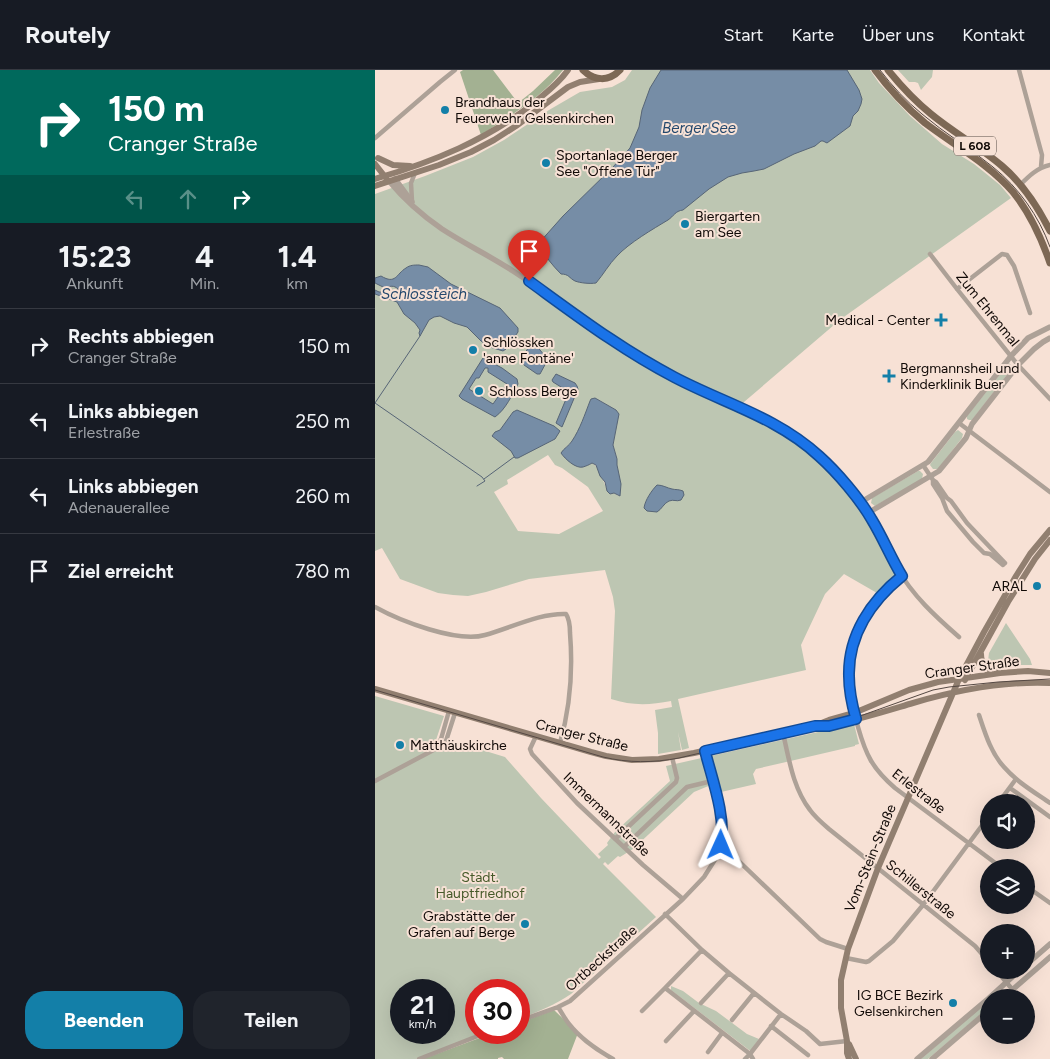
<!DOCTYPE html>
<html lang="de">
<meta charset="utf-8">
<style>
:root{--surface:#171b24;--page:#20242c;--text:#f1f3f6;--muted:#9ea1a6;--line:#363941;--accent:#137fa8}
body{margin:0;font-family:Figtree,sans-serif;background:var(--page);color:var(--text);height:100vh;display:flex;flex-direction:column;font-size:19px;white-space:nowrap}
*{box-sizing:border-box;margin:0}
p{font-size:16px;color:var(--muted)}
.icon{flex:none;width:28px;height:28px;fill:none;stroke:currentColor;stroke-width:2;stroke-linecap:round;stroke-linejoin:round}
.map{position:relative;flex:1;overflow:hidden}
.details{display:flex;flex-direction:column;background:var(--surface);width:375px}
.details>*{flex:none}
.guide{background:#00695c;color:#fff;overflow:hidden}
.buttons{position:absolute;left:605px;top:724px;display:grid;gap:10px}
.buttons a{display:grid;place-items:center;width:55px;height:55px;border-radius:50%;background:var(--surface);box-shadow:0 5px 20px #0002;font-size:25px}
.speed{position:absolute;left:15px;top:909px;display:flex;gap:10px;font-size:25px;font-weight:700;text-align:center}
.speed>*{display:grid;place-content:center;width:65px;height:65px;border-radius:50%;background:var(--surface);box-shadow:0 5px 20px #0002;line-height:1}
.speed small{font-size:12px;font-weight:400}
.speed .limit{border:8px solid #d22;background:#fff;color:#111}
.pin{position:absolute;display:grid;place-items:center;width:42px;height:42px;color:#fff;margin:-51px -21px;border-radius:50% 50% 50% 0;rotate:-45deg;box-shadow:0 0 5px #0007}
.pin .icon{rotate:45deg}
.me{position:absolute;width:55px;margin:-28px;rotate:1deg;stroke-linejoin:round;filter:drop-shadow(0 0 4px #0008)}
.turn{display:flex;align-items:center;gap:18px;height:105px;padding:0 25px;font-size:22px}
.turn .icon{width:65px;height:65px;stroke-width:2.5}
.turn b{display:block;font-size:35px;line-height:42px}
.lanes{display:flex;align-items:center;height:48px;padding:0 25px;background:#0003;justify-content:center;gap:25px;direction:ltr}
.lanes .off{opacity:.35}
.eta{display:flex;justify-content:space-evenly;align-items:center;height:85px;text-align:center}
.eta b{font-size:30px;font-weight:700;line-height:35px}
.button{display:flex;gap:10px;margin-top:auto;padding:10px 25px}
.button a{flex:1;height:58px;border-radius:20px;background:var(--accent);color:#fff;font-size:20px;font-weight:700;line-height:58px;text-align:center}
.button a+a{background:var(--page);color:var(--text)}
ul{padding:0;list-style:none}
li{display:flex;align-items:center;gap:15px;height:75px;padding:0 25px;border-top:1px solid var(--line)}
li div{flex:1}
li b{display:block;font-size:19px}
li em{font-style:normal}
header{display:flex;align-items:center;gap:30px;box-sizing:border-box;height:70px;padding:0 25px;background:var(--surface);border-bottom:1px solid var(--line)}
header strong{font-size:24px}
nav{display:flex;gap:28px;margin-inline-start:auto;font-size:18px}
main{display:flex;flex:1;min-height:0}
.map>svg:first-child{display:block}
.green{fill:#bdc6b2;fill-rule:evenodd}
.forest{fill:#a3b192}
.water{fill:#768da6;stroke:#576576;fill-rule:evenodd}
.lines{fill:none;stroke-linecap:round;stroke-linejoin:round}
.stream{stroke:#576576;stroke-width:1}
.minor{stroke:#ada197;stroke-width:4.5}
.tertiary{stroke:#ada197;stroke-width:5.5}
.secondary{stroke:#917f70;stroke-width:6}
.primary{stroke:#7d6855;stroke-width:7}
.tram{stroke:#554944;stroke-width:1}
.route-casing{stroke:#114b97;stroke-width:12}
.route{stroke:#1a73e8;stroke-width:9}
.poi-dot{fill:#137fa8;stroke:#f7e1d5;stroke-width:2}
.labels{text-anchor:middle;stroke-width:4;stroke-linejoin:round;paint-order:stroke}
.shield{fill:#f7e1d5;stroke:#554a44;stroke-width:1}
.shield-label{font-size:12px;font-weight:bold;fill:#100906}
.poi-label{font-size:14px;fill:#100906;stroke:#f7e1d5;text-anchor:start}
.street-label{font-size:14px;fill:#100906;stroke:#f7e1d5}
.park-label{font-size:14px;fill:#475a2a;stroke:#f7e1d5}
.water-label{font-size:15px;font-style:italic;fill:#24486d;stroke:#f7e1d5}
</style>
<header>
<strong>Routely</strong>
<nav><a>Start</a><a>Karte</a><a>Über uns</a><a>Kontakt</a></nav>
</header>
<main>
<section class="details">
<div class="guide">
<div class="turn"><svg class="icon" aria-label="right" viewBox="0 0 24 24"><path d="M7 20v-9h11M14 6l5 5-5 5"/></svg><div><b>150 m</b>Cranger Straße</div></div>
<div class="lanes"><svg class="icon off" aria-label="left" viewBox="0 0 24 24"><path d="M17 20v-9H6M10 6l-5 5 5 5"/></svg><svg class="icon off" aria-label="ahead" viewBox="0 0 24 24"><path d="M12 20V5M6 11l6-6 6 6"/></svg><svg class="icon" aria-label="right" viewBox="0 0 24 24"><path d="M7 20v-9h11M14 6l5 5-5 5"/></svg></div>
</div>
<div class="eta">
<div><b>15:23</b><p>Ankunft</p></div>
<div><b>4</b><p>Min.</p></div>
<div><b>1.4</b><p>km</p></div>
</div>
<ul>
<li><svg class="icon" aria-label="right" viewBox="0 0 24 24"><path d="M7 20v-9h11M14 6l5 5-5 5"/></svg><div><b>Rechts abbiegen</b><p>Cranger Straße</p></div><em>150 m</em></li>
<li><svg class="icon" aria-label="left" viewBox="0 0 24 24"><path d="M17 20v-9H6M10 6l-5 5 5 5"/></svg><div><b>Links abbiegen</b><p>Erlestraße</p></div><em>250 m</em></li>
<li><svg class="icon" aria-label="left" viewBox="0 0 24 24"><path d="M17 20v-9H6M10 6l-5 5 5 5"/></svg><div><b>Links abbiegen</b><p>Adenauerallee</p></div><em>260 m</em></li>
<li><svg class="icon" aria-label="arrive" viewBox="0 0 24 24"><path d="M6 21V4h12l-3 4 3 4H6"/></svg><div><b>Ziel erreicht</b></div><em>780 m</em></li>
</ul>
<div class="button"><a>Beenden</a><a>Teilen</a></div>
</section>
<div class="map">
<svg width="675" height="989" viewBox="0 0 675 989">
<rect width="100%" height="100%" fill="#f7e1d5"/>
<path class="green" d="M257,0H495L504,13L535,46L567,74L599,94L609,102L625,115L636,128L466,249L369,332L363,339C379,349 397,355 413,366C440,384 473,418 491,445C502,463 510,484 521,503L502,523L469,504L450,524L426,575L431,600L303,629L314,678L307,680L303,662L306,680L283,684V663L280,640L297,637L296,631C275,635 257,636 236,629L240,541L238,527L230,500L154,509L111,522L93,526L78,525L63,523L25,509L7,478L0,481V124L50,106L98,87L129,70L174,40L205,22L237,17L250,10ZM224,330L239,339L242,353L238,375L242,389V395L245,419L244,426C240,423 234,422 231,417C227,410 225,397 217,393L208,397L190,378C204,369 209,346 215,331ZM173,385L180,395L187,398L213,417L228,441L184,464L143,461L119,422L133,414L132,410Z
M523,0H558L557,7L546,20L543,13L540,12H534Z
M634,293L638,297L597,350H594L592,349V346Z
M583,360L588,364L587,368L563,399H558L555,395L556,393L580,362Z
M543,401H545L548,404L547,409L500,436L496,433L497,428Z
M631,553L655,589L657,595H623L617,594L613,591L614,583Z
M0,626L69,646L61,670L76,672L104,679L130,687L166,728L224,789L226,787L223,784L233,775L232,773L240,762L295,711L291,696L479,654L484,674L480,675V676L381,699L378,704L381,714L346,722L343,712L319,722L258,779L245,787L243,786L233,795L230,792L228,794L281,847L196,924C180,935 162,942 144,949V920H101V962L110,963L41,989H0ZM26,920H69V962H26Z
M296,916L308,921L324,933L341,941L372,964L384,969L376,980H374L296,920Z
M614,930V937L553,989H546Z"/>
<path class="forest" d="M88,0H118L143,33L158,21L180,0H188C166,28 135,46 106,65L85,2Z
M179,940L203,963L193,989H129L127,987L123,988V989H48L118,963L144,962V953Z"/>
<path class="water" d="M286,0H472L484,20L487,29L486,34L483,41L478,46L475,56L452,73L448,71H446L440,76L419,84L389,99L379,101L367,103L353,107L334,119L308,140C300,141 299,146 293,150C278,159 254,173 242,186C234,194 228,205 221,213C215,214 205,213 200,211C194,208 194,204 186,204C177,195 170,186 164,175V173L188,146L238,97L255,78L264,57L267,40L275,18Z
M44,195L53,197L76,214L125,238L143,258V262L131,279L128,281L115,277L106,271L92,257L79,253L65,246L59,247L54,250L45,266L44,263L45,260L40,253L29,244L22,232L0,224V220L4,222H7C11,225 17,228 23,226V219C19,215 15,216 10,218L0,213V208L6,206C21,215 21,204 31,198C35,195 39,195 44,195Z
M158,273L160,274L170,286L172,291L165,304H162L149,295L145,291L155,275Z
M108,288L127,298L142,309L143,314C137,325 131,339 120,347L87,329L84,326ZM110,298H113V302L132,314L118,334L94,319L101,308H104Z
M181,304L200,313L202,316L203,319L187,357L181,353L194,322L178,312L177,310Z
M220,328L241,340L244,344L238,375L242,389V395L246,414L245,426L239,423L235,424L232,421L230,412L225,406L221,395L217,393C214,395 211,396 208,397C201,399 190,389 186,383C189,378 194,376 197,371C205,359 210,344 215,331L216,329Z
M142,340L179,356L185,361L180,369L143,388H140L136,381L117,366L120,362L125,360L138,342Z
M282,415C288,415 292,418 297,419C301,420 303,419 308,421L309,425L306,430C301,432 299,429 294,431C289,433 287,439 282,442L272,441L269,438C270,430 277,420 282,415Z"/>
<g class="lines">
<path class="stream" d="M0,333L107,407L110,411L102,416
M0,333L45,266
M109,409L139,387"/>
<path class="minor" d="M644,0L667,85L666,97
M0,68L65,12L80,0
M645,115C654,106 662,98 675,95
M37,131L36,113L40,103
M555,184L582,219L643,295L675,329
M582,219L627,184L632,185L639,196L655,243
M584,353L675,422
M548,395L558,410V414L567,428L572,441L598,472L609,483L615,484L628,495L630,493
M558,410L561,412L572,428L576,431L592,453L630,493
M493,443C504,461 512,480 522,498C538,526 560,546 584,567
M527,507C474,547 465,594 483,657C491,685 497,698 520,718L627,798
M0,537C25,551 82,573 110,565C136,558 164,543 191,544C195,550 195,557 195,563C198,600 195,638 185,673
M604,645C610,663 616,683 629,697C642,712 659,722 675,733
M408,663C414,689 418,718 435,740C440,747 447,753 454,759L600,876L614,892
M161,666L155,679L157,684L202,733L268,795L308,829
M60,678L66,669L74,641
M0,711L68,675L71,671L80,643
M635,718L675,747
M624,732L641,709
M240,769L301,712L302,708L297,687
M347,775L445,869L451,872L473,879
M249,777L312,717L337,711
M651,816L675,833
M290,844L327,880L354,903L406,944L431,961L445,974L472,971
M327,880L290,918L294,921L375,984L406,944
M471,888L491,892L494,891L518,871L548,835L614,746
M621,900L637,919
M326,933L354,903
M183,937C187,943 190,949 194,954C205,968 222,980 238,989
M267,941L290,918
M357,950L379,923
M144,951L183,937L195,931L308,829L329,807L343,785L347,775L348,765L347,751L330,681
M396,956L433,985
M291,971L319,941
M333,982L347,963
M44,989L113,962
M370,989L375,984L378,989"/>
<path class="tertiary" d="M20,109L37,132
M14,111C28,128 48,146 67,159C90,174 115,186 138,201C192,236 242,277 299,307C310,313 321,319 333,324C351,332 370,338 388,348C431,369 466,403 493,443L564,401L591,368L597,354L643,295L659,279L668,272L675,268
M486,432L553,392L636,286L653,268L675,257
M651,895L675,874
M614,928L645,900
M628,928L675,887
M542,989L614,928
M557,989L614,940"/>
<path class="secondary" d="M3,88L18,95L35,96
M0,94L11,108
M0,109C57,92 113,70 160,32C172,22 184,13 193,0
M0,116L64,95L96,82L119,70L141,56L193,17L205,12L224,9
M606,584C606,596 613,600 624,603
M590,610L633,532L660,489L675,470
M0,619L216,682L231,686L257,690L284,689L319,683L440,656C445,656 451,656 456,655C483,650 511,641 538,633C582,620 629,611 675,613
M444,654L454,650L479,643L534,620L563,612L625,603L653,601L675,603
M474,974L481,989
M474,989L472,983V971L466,938V910L473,879L503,798L584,609L609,562L641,506L655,484L675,460"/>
<path class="primary" d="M208,0C219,11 234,12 245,0
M500,0C514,19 532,38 550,53C579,75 614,94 638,122C655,143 666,167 675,193
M513,0C526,16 540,31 556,44C579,63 605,77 627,96C648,114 663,137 675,161"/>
<path class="tram" d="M505,0C517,16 531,31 547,44C569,63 595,78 618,97C643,117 664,146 675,177
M0,620L228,687C253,693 278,693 304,688L488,645L558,620L574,617L623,612L675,609"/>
</g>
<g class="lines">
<defs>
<path id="route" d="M154,211C201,245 247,280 299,307C348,333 402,347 444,386C462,402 485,429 497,450C508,468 516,488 527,506C496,531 473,565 474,606C474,621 477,635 481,649L454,656H440L330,681C337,709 351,746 346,775"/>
</defs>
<use href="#route" class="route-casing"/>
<use href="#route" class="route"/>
</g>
<g class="poi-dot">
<circle cx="70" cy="40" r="5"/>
<circle cx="171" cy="93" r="5"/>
<circle cx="310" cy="154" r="5"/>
<path d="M563.5 242.5h5v5h5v5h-5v5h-5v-5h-5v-5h5z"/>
<circle cx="98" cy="280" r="5"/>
<path d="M511.5 298.5h5v5h5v5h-5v5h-5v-5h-5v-5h5z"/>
<circle cx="104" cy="321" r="5"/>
<circle cx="662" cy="516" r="5"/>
<circle cx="25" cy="675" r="5"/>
<circle cx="150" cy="854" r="5"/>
<circle cx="578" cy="933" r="5"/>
</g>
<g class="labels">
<rect class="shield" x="579" y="66.5" width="42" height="19" rx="4"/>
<g class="shield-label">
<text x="600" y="80">L 608</text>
</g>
<g class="poi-label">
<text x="80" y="37">Brandhaus der<tspan x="80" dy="16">Feuerwehr Gelsenkirchen</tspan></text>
<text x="181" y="90">Sportanlage Berger<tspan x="181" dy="16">See "Offene Tür"</tspan></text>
<text x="320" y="151">Biergarten<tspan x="320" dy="16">am See</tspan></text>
<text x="555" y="255" text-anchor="end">Medical - Center</text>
<text x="108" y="277">Schlössken<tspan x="108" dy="16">'anne Fontäne'</tspan></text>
<text x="525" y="303">Bergmannsheil und<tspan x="525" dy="16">Kinderklinik Buer</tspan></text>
<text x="114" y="326">Schloss Berge</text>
<text x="652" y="521" text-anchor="end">ARAL</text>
<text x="35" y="680">Matthäuskirche</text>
<text x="140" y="851" text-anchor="end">Grabstätte der<tspan x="140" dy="16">Grafen auf Berge</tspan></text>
<text x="568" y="930" text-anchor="end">IG BCE Bezirk<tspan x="568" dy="16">Gelsenkirchen</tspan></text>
</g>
<g class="street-label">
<text transform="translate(613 239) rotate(51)" y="5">Zum Ehrenmal</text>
<text transform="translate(597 597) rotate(-8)" y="5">Cranger Straße</text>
<text transform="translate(207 665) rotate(14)" y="5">Cranger Straße</text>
<text transform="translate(544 721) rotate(38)" y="5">Erlestraße</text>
<text transform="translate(232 744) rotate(44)" y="5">Immermannstraße</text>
<text transform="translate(495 788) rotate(-68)" y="5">Vom-Stein-Straße</text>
<text transform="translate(546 819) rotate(39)" y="5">Schillerstraße</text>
<text transform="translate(226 888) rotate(-42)" y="5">Ortbeckstraße</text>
</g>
<g class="park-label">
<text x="105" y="812">Städt.<tspan x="105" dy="16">Hauptfriedhof</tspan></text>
</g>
<g class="water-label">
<text x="324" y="63">Berger See</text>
<text x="49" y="229">Schlossteich</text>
</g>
</g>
</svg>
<div class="buttons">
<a><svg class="icon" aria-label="sound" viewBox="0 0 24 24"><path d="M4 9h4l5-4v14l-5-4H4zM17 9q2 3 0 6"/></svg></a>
<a><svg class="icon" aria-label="layers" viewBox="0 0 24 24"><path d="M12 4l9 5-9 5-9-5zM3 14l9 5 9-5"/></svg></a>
<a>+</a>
<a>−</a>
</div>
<div class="speed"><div>21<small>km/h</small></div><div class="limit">30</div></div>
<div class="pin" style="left:154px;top:211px;background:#d93025"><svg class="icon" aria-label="arrive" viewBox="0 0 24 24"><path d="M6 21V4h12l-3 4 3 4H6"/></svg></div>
<svg class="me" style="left:346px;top:775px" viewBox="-20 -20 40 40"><path d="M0-17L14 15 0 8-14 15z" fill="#1a73e8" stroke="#fff" stroke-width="4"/></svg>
</div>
</main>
